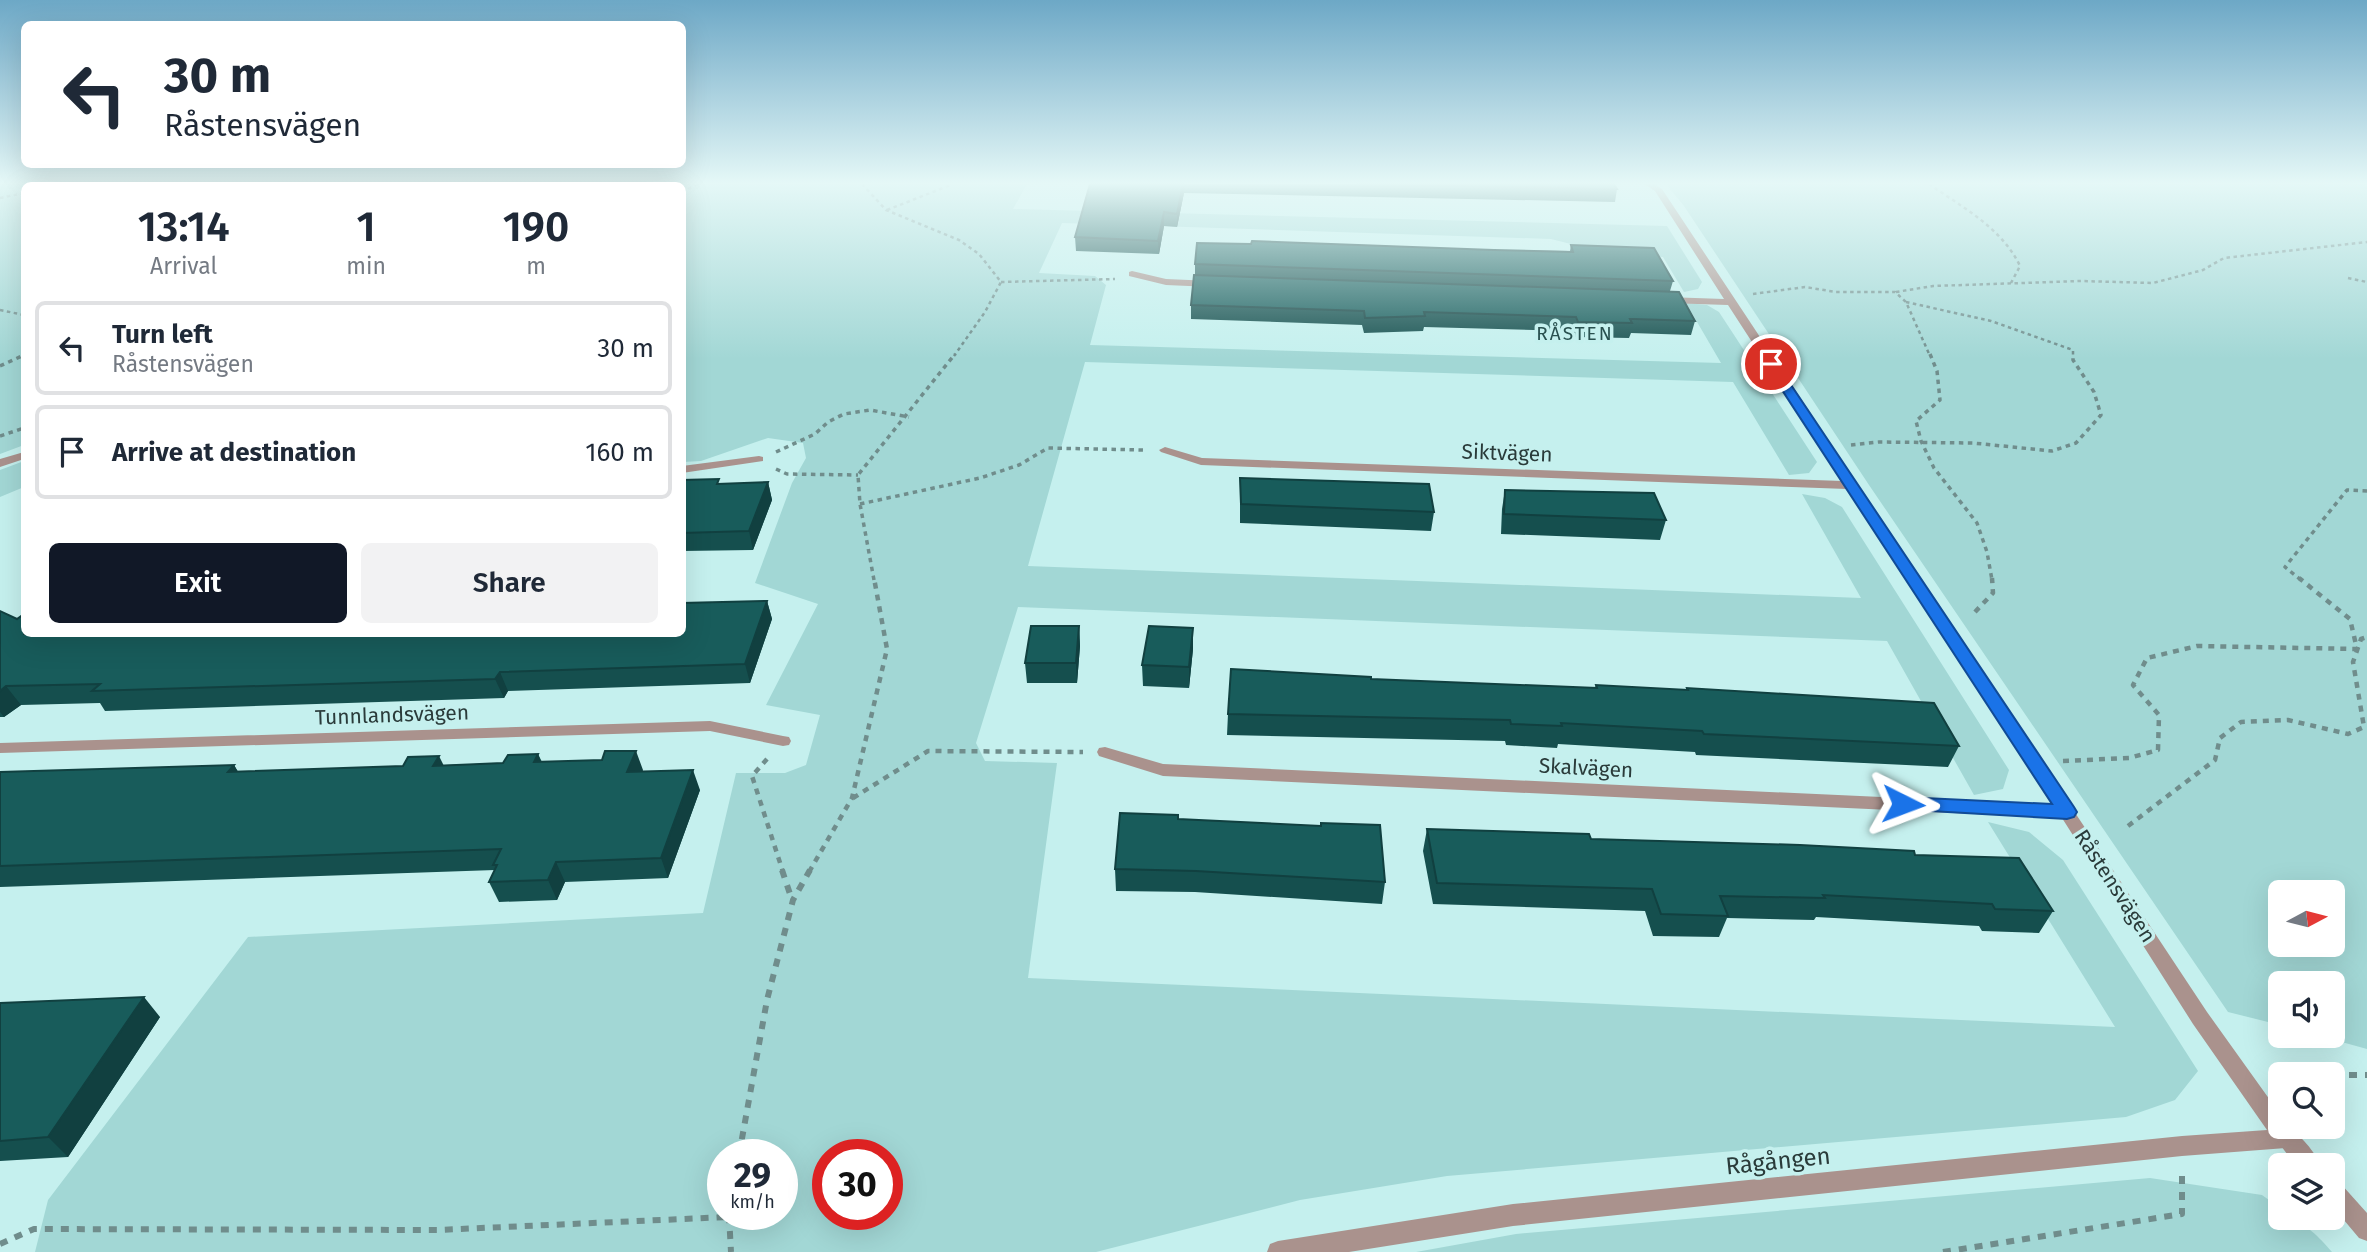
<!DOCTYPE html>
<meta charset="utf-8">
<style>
:root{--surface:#fff;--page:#f2f2f3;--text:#1f2937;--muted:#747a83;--line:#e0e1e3;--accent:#111827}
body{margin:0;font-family:"Fira Sans",sans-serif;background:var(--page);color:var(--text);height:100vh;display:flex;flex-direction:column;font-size:26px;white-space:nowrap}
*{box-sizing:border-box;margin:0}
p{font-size:23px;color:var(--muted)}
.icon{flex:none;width:38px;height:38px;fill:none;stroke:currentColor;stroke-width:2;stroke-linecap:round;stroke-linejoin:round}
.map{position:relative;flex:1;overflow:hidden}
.details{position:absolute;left:21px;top:182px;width:665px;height:455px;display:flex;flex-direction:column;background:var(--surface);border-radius:10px;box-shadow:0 7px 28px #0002}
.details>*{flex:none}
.banner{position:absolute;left:21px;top:21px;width:665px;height:147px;border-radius:10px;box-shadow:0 7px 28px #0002;background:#fff;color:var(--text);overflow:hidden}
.needle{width:46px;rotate:83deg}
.fabs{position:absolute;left:2268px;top:880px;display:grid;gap:14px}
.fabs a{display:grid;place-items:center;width:77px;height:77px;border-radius:10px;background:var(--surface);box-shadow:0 7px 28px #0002;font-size:35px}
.speed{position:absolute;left:707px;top:1139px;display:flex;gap:14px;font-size:35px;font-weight:700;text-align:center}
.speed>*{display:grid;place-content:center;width:91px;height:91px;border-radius:50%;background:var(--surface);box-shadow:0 7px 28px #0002;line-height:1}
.speed small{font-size:18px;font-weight:400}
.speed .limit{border:10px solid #d22;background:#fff;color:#111}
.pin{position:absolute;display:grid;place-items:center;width:60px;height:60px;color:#fff;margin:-30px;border:4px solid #fff;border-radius:50%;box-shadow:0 2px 7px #0007}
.me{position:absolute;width:77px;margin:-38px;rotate:93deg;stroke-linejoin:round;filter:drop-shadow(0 0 5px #0008)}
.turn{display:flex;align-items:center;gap:24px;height:147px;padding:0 28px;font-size:32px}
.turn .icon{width:91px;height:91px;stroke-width:2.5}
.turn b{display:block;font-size:49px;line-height:60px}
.eta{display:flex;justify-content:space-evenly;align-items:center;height:119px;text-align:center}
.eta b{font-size:42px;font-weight:600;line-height:49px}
.button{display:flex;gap:14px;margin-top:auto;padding:14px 28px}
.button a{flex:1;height:80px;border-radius:10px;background:var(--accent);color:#fff;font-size:28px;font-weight:600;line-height:80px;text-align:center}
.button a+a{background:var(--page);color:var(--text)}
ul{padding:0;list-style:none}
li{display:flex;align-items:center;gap:21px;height:94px;margin:0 14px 10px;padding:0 14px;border:4px solid var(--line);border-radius:10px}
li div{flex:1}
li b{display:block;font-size:26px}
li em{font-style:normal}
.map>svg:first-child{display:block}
.green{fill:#a2d7d5;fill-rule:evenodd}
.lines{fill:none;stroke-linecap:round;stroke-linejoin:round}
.path-far3{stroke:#708d8c;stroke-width:2.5;stroke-dasharray:3.5 3.5;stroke-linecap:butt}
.path-far2{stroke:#708d8c;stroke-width:3.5;stroke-dasharray:4.5 4.5;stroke-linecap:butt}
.path-far1{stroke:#708d8c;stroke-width:4.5;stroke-dasharray:6 6;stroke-linecap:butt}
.path{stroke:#708d8c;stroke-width:6;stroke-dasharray:8 8;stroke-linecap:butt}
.minor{fill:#aa928d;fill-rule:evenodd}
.tertiary{fill:#aa928d;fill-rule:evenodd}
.wall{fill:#154f4e}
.shaded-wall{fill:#114040}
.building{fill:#185c5b;stroke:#114040;stroke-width:2}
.route{fill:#1a73e8;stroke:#114b97;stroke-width:2}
.labels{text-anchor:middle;stroke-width:7;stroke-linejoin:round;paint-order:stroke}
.far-neighbourhood-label{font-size:19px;letter-spacing:2px;fill:#29504f;stroke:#c5f0ee}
.street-label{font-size:21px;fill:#2a3b3a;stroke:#c5f0ee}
.near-street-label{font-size:24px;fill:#2a3b3a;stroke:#c5f0ee}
</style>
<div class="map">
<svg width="2367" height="1252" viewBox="0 0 2367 1252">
<rect width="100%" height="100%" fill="#c5f0ee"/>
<path class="green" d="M0,184H1027L1013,209L1667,226L1702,282L1698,289L1684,292L1663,257L1615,255L1551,239L1062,223L1039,273L1095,276L1106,285L1090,345L1721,363L1686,303L1707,305L1719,312L1817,462L1809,473L1789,475L1733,382L1085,362L1028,566L1861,598L1802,494L1825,498L1842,507L2009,770L2003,789L1974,795L1887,641L1018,607L976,743L985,761L1057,763L1028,978L2115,1027L1988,822L2029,832L2063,860L2198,1071L2175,1100L2126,1117L1447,1176L1300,1200L1096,1252H35L48,1200L248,937L703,913L736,773H785L806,765L820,715L766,705L818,604L755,583L792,483L806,458L803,443L768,438L701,461L683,462L682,186H24V445L0,454ZM723,1155H782V1214H723ZM828,1155H887V1214H828Z
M1666,184H2367V1049L2320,1036H2333V984H2280V1025L2228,1012L1869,485L1684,206ZM2333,892V945H2280V892Z
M24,461V487L0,497V470Z
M2150,1178L2262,1195L2280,1208V1218C2302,1218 2318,1236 2332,1252H1416L1516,1234Z"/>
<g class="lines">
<path class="path-far3" d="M862,184L886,210L959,240L979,254L1001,282L985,312L954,356
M1929,184C1962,207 2002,228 2020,266L2011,283
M58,186L64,184
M682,192L698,184
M0,198L24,193
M887,210L953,184
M2348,278L2367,282
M1001,282L1115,279
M1896,292L1933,286L2081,281L2153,283L2203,270L2224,258L2367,242
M1753,294L1805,287L1836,292H1895L1906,302L1930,356
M1906,302L1991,321L2073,350V356
M0,310L24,315
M22,356L24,355"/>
<path class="path-far2" d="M1930,354L1937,371L1940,400L1916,421L1921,441L1934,468L1977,523L1987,552L1992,580
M0,366L24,355
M0,436L24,428
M1851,445L1879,442L1973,443L2052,451L2076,443L2101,415L2094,392L2073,360V354
M776,452L815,434L828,422L844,414L870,410L909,417
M776,469L787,474L858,475
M860,504L980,478L1019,465L1048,448L1143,450
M874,580L860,504L858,475L955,354
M2301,580L2285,567L2347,490L2367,491"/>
<path class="path-far1" d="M1975,612L1993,593L1992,578
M767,759L752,776L783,872
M2063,761L2129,758L2158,750L2159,715L2133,685L2147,658L2197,646L2357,649L2350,619L2299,578
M853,798L928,751L1083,752
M2128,826L2215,760L2220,738L2241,722L2288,720L2348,734L2364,727L2353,662L2361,639L2367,637
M809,872L852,798L887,649L874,578"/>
<path class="path" d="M782,870L792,900
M2333,1075H2367
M739,1155L767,1000L793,900L810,870
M729,1215L731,1252
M0,1244L34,1229L437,1230L728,1217
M1943,1252L2182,1214V1172"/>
<path class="minor" d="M1644,184H1654L1662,189L2207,1012L2280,1114V1127H2290L2297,1138L2293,1145L2286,1148L2182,1156L1513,1226L1349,1252H1267L1270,1244L1278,1241L1513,1204L2182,1136L2267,1130L2193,1024L2062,818L1163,776L1099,756L1097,752L1099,748L1105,747L1163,764L2054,805L1847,489L1201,465L1161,452L1159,450L1165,447L1202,458L1842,481L1728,305L1666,303L1661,300L1666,297L1724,299L1655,191Z
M1132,271L1166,279L1212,281L1217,284L1212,287L1166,285L1129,276V272Z
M24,452V459L0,467V459Z
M759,456L763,457V461L682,473V466Z
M710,721L783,736L789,737L791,741L789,745L783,746L710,731L0,753V743Z"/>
<path class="tertiary" d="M2286,1128C2300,1133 2315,1152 2321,1166H2296L2275,1138L2279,1131Z
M2333,1181L2341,1184L2367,1213V1241L2359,1238L2333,1207Z"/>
</g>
<path class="wall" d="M1090,184H1614L1617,189L1615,202L1184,193L1177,227L1164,226L1159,254L1076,251L1075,237Z
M1571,245L1673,281L1670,291L1695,321L1691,335L1631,333L1629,338L1575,337L1573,331L1424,327L1423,331L1364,333L1362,325L1191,319V305L1195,275V264L1494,250L1570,251Z
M1240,478L1434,512L1431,531L1240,523Z
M682,480L720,484L768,482L772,500L753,550L682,551Z
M1505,490L1666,520L1660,540L1501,534L1502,509Z
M767,601L772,619L750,683L508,691L504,698L227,707L105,711L100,703L21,705L4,717H0V611L24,634Z
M1079,626L1080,646L1077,683H1027L1025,663Z
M1193,649L1189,688L1143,686L1142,665Z
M1371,679L1595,688L1596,685L1687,690V688L1959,746L1948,767L1696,755L1695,752L1558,744L1557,748L1506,745L1505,741L1227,735L1228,714Z
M538,754L542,762L643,770L642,771L700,790L668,878L565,882L557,900L499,902L489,882L495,870L0,887V772L234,765L238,772L503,763Z
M1178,819L1385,882L1382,904L1195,892L1116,891L1115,869Z
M1427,829L1591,839L1915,855L2053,911L2039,933L1982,931L1979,926L1816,917L1814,920L1727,918L1719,937L1653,936L1645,911L1433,904L1423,851Z
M0,1003L160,1017L68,1157L0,1161Z"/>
<path class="shaded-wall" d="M1183,184L1184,193L1177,227V214Z
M1164,212V226L1159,254L1158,241Z
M768,482L772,500L753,550L749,531Z
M767,601L772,619L750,683L745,664Z
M1079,626L1080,646L1077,683L1076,663Z
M1193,628V649L1189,688V667Z
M500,672L508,691L504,698L495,679Z
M6,686L21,705L4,717L0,712V691Z
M636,751L643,770L634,792L627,772Z
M538,754L546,774L534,762Z
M439,756L449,776L433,766Z
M234,765L246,785L228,772Z
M693,770L700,790L668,878L661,858Z
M556,862L565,882L557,900L548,880Z
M144,997L160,1017L68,1157L48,1137Z"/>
<path class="building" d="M1090,184H1183L1177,214L1164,212L1158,241L1075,237Z
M1357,184H1614L1617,189Z
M1252,241L1494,250L1573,252L1571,245L1654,248L1673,281L1195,264L1197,243L1251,244Z
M1194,275L1679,292L1695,321L1634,319H1630L1632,323L1578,322L1576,317L1424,312L1425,316L1365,318L1364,311L1191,305Z
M1240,478L1429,484L1434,512L1241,504Z
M719,479L717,484L768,482L749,531L682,533V480Z
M1505,490L1654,493L1666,520L1504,514Z
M767,601L745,664L500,672L495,679L92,691L100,684L6,686L0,691V611L17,619L24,614V634H682V603Z
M1031,626H1079L1076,663H1025Z
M1149,626L1193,628L1189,667L1142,665Z
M1231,669L1371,677V679L1597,688L1596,685L1688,690L1687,688L1934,703L1959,746L1704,734L1702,731L1561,723L1562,726L1511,724L1510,720L1228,714Z
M605,751H636L627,772L693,770L661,858L556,862L548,880L489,882L497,865H493L501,849L0,866V772L234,765L228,772L403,766L408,757L439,756L433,766L503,763L508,755L538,754L534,762L602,760Z
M1120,813L1178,815V819L1321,826V823L1380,825L1385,882L1196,871L1115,869Z
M1427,829L1589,834L1591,839L1800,845L1914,851L1915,855L2019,858L2053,911L1995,909L1992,904L1823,895L1825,898L1720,896L1728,916L1661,914L1652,889L1437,883Z
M144,997L48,1137L0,1141V1003Z"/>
<linearGradient id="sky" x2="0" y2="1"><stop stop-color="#6da8c6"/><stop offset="0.51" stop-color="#e5f8f7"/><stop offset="1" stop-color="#e5f8f7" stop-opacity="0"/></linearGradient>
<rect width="2367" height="359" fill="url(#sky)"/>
<path class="route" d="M1771,361L1777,364L2074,807L2077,812L2074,817L2067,819L1896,809L1893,804L1896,799L1903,797L2052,804L1765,364Z"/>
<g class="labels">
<g class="far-neighbourhood-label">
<text x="1575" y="340">RÅSTEN</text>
</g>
<g class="street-label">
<text transform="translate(1507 453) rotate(2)" y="7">Siktvägen</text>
<text transform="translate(392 715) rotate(-2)" y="7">Tunnlandsvägen</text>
<text transform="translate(1586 768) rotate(3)" y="7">Skalvägen</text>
<text transform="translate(2115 886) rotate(57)" y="7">Råstensvägen</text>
</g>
<g class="near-street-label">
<text transform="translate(1778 1161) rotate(-6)" y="8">Rågången</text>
</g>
</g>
</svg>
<div class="fabs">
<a><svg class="needle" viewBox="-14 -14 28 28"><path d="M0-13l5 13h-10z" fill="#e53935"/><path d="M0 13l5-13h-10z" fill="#747a83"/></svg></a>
<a><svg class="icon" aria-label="sound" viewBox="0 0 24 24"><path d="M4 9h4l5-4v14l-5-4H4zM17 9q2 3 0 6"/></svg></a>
<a><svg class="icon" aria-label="search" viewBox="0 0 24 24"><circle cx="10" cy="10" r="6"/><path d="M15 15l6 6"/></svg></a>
<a><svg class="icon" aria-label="layers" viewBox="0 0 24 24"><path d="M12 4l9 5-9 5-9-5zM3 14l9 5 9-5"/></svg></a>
</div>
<div class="speed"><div>29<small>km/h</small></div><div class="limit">30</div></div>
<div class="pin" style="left:1771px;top:364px;background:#d93025"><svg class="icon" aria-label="arrive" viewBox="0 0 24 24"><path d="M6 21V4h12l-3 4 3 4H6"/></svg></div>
<svg class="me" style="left:1903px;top:804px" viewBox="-20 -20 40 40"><path d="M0-17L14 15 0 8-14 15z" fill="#1a73e8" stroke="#fff" stroke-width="4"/></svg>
<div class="banner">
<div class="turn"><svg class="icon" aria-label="left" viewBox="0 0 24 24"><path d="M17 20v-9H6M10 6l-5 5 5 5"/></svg><div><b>30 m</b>Råstensvägen</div></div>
</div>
<section class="details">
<div class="eta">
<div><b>13:14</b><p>Arrival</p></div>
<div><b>1</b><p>min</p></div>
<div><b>190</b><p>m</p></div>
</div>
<ul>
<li><svg class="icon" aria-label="left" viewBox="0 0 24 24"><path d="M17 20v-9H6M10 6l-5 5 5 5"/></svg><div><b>Turn left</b><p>Råstensvägen</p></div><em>30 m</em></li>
<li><svg class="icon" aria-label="arrive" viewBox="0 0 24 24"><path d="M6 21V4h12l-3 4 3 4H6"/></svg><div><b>Arrive at destination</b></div><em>160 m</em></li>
</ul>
<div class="button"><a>Exit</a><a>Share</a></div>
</section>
</div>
